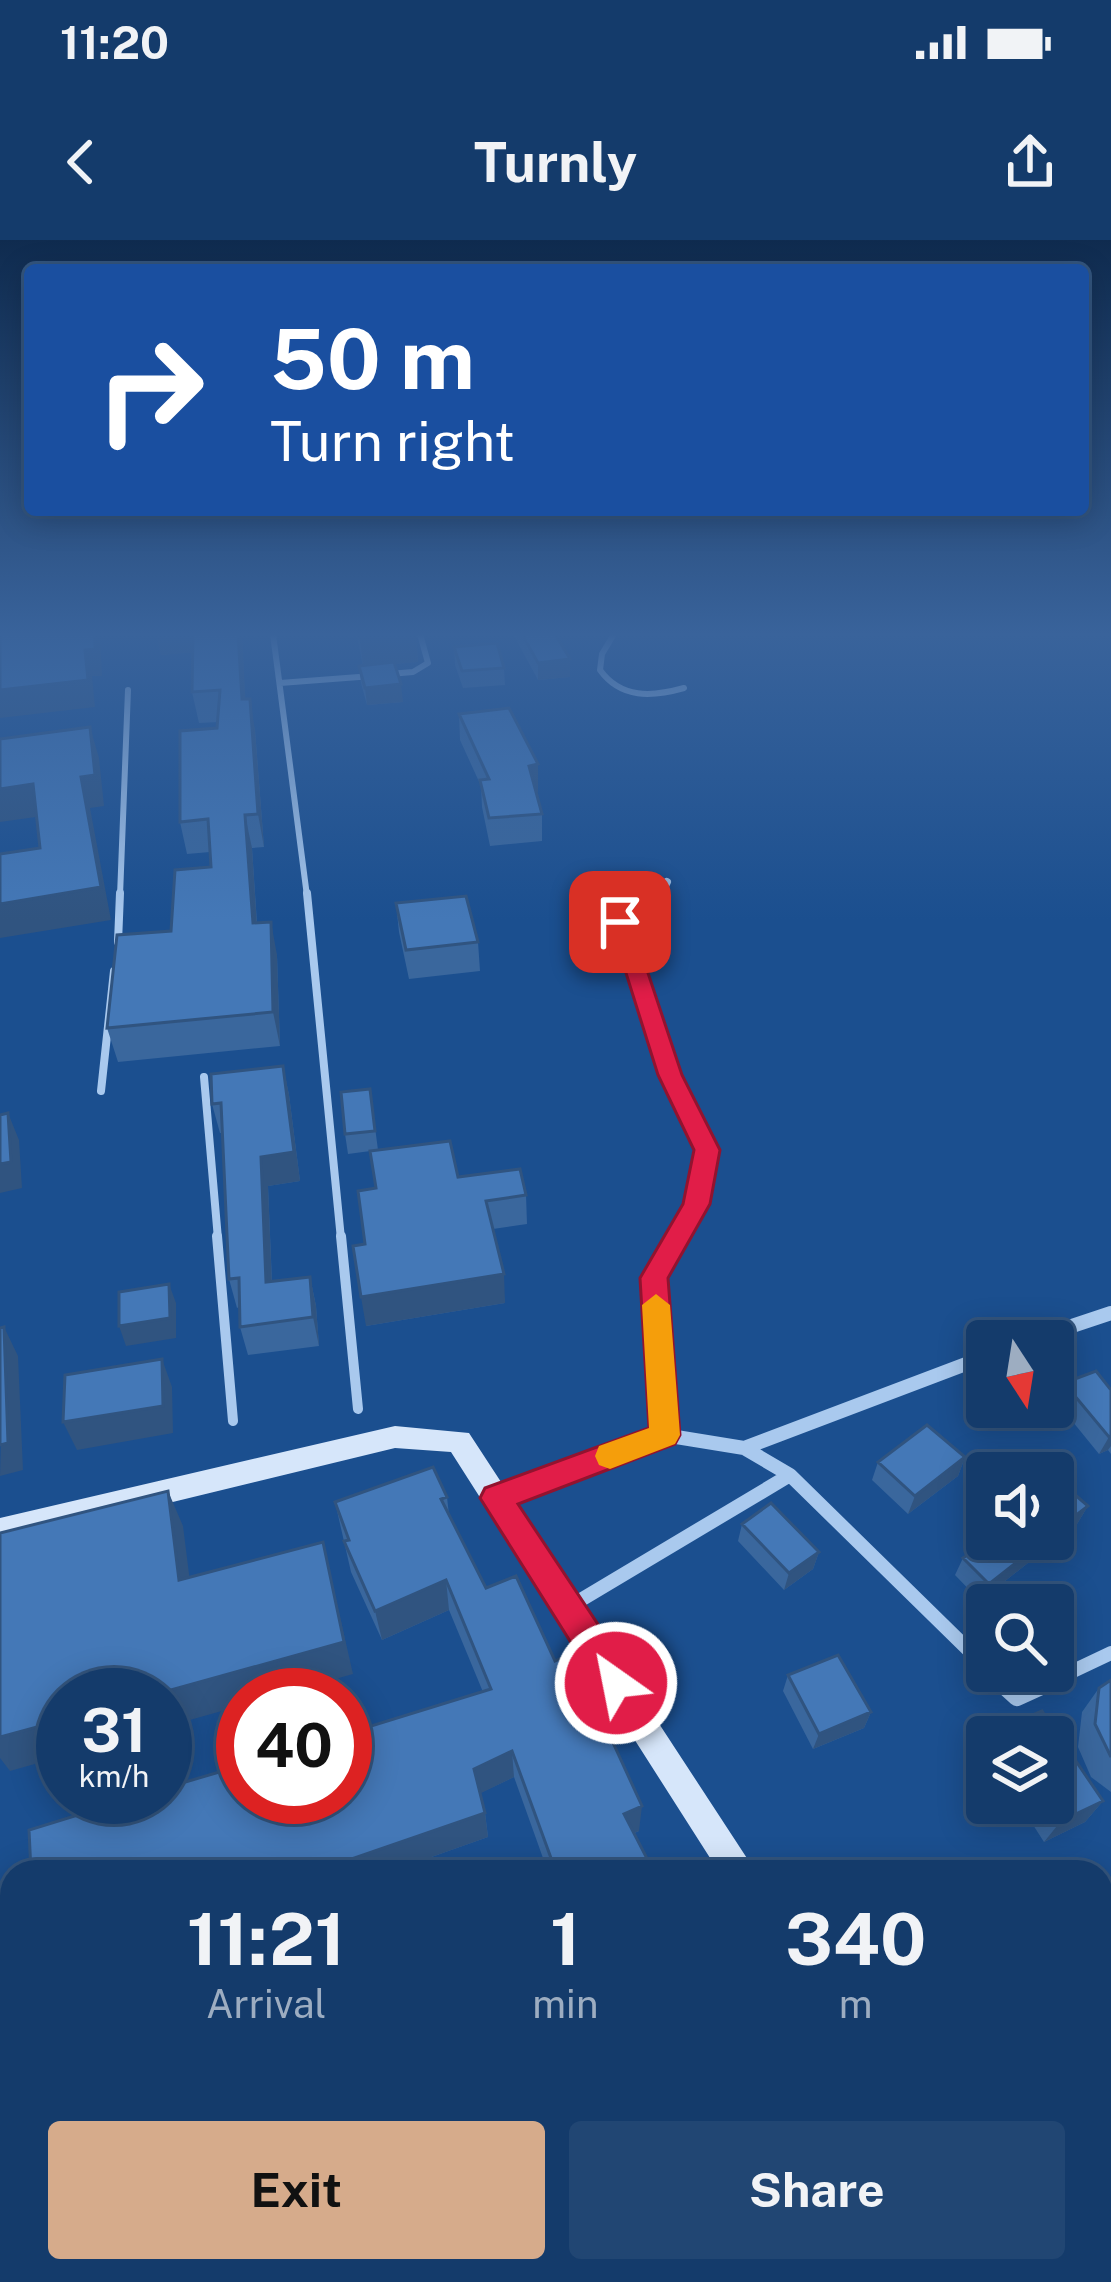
<!DOCTYPE html>
<style>
:root{--surface:#143b6b;--page:#214673;--text:#f1f3f6;--muted:#9dadc1;--line:#33557e;--accent:#d6ab8b}
body{margin:0;font-family:"Public Sans",sans-serif;background:var(--page);color:var(--text);height:100vh;display:flex;flex-direction:column;font-size:45px;white-space:nowrap}
*{box-sizing:border-box;margin:0}
p{font-size:39px;color:var(--muted)}
.icon{flex:none;width:66px;height:66px;fill:none;stroke:currentColor;stroke-width:2;stroke-linecap:round;stroke-linejoin:round}
.map{position:relative;flex:1;overflow:hidden}
.drawer{position:absolute;left:0px;top:1620px;width:1113px;height:423px;display:flex;flex-direction:column;background:var(--surface);border-radius:36px 36px 0 0;box-shadow:0 6px 30px #0003,0 0 0 3px var(--line)}
.drawer>*{flex:none}
.top-card{position:absolute;left:24px;top:24px;width:1065px;height:252px;border-radius:12px;box-shadow:0 6px 30px #0003,0 0 0 3px var(--line);background:#1a4fa0;color:#fff;overflow:hidden}
.needle{width:78px;rotate:168deg}
.controls{position:absolute;left:966px;top:1080px;display:grid;gap:24px}
.controls a{display:grid;place-items:center;width:108px;height:108px;border-radius:12px;background:var(--surface);box-shadow:0 6px 30px #0003,0 0 0 3px var(--line);font-size:60px}
.speed{position:absolute;left:36px;top:1428px;display:flex;gap:24px;font-size:60px;font-weight:700;text-align:center}
.speed>*{display:grid;place-content:center;width:156px;height:156px;border-radius:50%;background:var(--surface);box-shadow:0 6px 30px #0003,0 0 0 3px var(--line);line-height:1}
.speed small{font-size:30px;font-weight:400}
.speed .limit{border:18px solid #d22;background:#fff;color:#111}
.pin{position:absolute;display:grid;place-items:center;width:102px;height:102px;color:#fff;margin:-51px;border-radius:24px;box-shadow:0 6px 18px #0006}
.me{position:absolute;width:132px;margin:-66px;rotate:327deg;stroke-linejoin:round;filter:drop-shadow(0 0 9px #0008)}
.turn{display:flex;align-items:center;gap:42px;height:252px;padding:0 48px;font-size:54px}
.turn .icon{width:156px;height:156px;stroke-width:2.5}
.turn b{display:block;font-size:84px;line-height:102px}
.eta{display:flex;justify-content:space-evenly;align-items:center;height:204px;text-align:center}
.eta b{font-size:72px;font-weight:700;line-height:84px}
.primary-button{display:flex;gap:24px;margin-top:auto;padding:24px 48px}
.primary-button a{flex:1;height:138px;border-radius:12px;background:var(--accent);color:#111;font-size:48px;font-weight:700;line-height:138px;text-align:center}
.primary-button a+a{background:var(--page);color:var(--text)}
.status{display:flex;justify-content:space-between;align-items:center;height:84px;padding:0 60px;background:var(--surface);direction:ltr}
.status svg{height:33px;fill:currentColor}
header{display:flex;justify-content:space-between;align-items:center;height:156px;padding:0 48px;background:var(--surface);font-size:54px;font-weight:700}
.map>svg:first-child{display:block}
.lines{fill:none;stroke-linecap:round;stroke-linejoin:round}
.lane-far2{stroke:#a9c9ee;stroke-width:6}
.lane-far1{stroke:#a9c9ee;stroke-width:8}
.lane{stroke:#a9c9ee;stroke-width:10}
.street-far3{stroke:#a9c9ee;stroke-width:8}
.street-far2{stroke:#a9c9ee;stroke-width:10}
.street-far1{stroke:#a9c9ee;stroke-width:14}
.street{stroke:#a9c9ee;stroke-width:18}
.secondary{fill:#d6e6fa;fill-rule:evenodd}
.wall{fill:#3a679d}
.shaded-wall{fill:#305480}
.building{fill:#4478b7;stroke:#305480;stroke-width:3}
.route{fill:#e11d48;stroke:#92132f;stroke-width:3}
.slow{fill:#f59e0b}
</style>
<div class="status"><b>11:20</b><svg viewBox="0 0 49 12"><path d="M0 12V9h3v3zM5 12V6h3v6zM10 12V3h3v9zM15 12V0h3v12zM26 1h20v11H26zM47 4h2v5h-2z"/></svg></div>
<header><svg class="icon" aria-label="back" viewBox="0 0 24 24"><path d="M15 5l-7 7 7 7"/></svg>Turnly<svg class="icon" aria-label="share" viewBox="0 0 24 24"><path d="M12 15V3M7 8l5-5 5 5M5 13v7h14v-7"/></svg></header>
<div class="map">
<svg width="1111" height="2042" viewBox="0 0 1111 2042">
<rect width="100%" height="100%" fill="#1b4f8f"/>
<g class="lines">
<path class="lane-far2" d="M273,394L307,656
M614,394L602,414L600,430C621,459 652,457 684,448
M389,434L413,432L428,423L420,394
M280,443L372,436
M120,656L128,450"/>
<path class="lane-far1" d="M307,653L341,999
M118,702L120,653
M204,837L218,999
M101,851L114,731"/>
<path class="lane" d="M217,996L233,1181
M341,996L358,1169"/>
<path class="street-far3" d="M660,656L667,642"/>
<path class="street-far2" d="M661,653L655,665L620,682L670,835L707,910L697,964L677,999"/>
<path class="street-far1" d="M1027,1101L1111,1073
M664,1195L654,1038L679,996
M744,1208L987,1116
M790,1235L987,1428
M496,1258L664,1195L744,1208L790,1235L569,1367
M990,1431L1009,1450
M1033,1450L1111,1413"/>
<path class="street" d="M1006,1447L1017,1457L1039,1447
M1101,1790L1111,1783"/>
<path class="secondary" d="M395,1186L469,1193L756,1632H719L451,1212L395,1208L0,1304V1278Z
M978,2031H1021L1025,2042H982Z"/>
</g>
<path class="wall" d="M156,394H242L245,459L255,490L264,607L252,608L257,683L277,715L280,806L118,822L107,788L211,627L210,612L187,614L180,582L217,488L218,482L199,483L192,452L193,412L161,415Z
M350,394H416L418,422L395,424L403,462L367,465L361,443L359,426H363L357,396L350,397Z
M513,394H555L570,419V437L538,440Z
M454,407L504,428L505,445L463,448L455,425Z
M459,474L538,552H536L542,574V601L490,606L482,567L481,546L460,500Z
M396,663L478,702L480,731L409,739L399,692Z
M283,826L289,855L300,941L268,946L272,1042L310,1037L316,1066L319,1106L248,1115L240,1087L239,1067L237,1068L229,1039L222,893H220L212,864Z
M370,849L378,910L348,914L345,894Z
M458,937L526,955L527,984L493,989L505,1063L366,1086L365,1004Z
M1064,1143L1111,1150V1214L1108,1210L1099,1214L1055,1160Z
M965,1217L958,1236L908,1274L872,1240L878,1222Z
M447,1257L449,1275L486,1348L555,1421L639,1591L548,1632L514,1537L480,1553L485,1573L488,1597L389,1632H31L483,1452L449,1370L382,1400L351,1332L335,1262Z
M1088,1266L1077,1284L980,1361L955,1335L963,1318Z
M742,1284L819,1312L813,1329L784,1350L738,1301Z
M788,1435L871,1472L864,1488L813,1509L783,1451Z
M1111,1440V1552L1091,1537L1078,1507L1082,1472L1099,1448Z
M1042,1471L1103,1561L1085,1582L1044,1602L1019,1563H1053V1497H995L1001,1489Z
M725,2031H848L833,2042H730Z"/>
<path class="shaded-wall" d="M95,394H100L102,436H92L95,467L0,478V450Z
M156,394H195L199,412L161,415Z
M238,394H242L247,490L242,459Z
M398,394H416L418,422L363,427L360,398Z
M570,419V437L538,440V423Z
M401,444L403,462L367,465L365,448Z
M250,459L255,490L264,607L258,574Z
M90,487L99,518L104,566L90,568L111,680L0,698V664L101,647L81,537Z
M538,524V552L529,553V526Z
M33,544L43,576L0,582V549Z
M245,575L252,608L259,717L253,683Z
M271,682L277,715L280,806L273,772Z
M283,826L289,855L300,941L268,946L273,1071L266,1042L261,917Z
M8,873L19,900L22,948L0,953V924Z
M504,1034L505,1063L366,1086L361,1057Z
M310,1037L316,1066L319,1106L313,1077Z
M169,1044L176,1063V1098L126,1106L119,1086Z
M4,1087L18,1116L23,1230L0,1236Z
M162,1119L172,1147L173,1193L77,1210L63,1182Z
M1111,1196V1206L1108,1210L1099,1214L1109,1197Z
M965,1217L958,1236L908,1274L915,1256Z
M168,1251L183,1286L194,1374L179,1340Z
M1088,1266L1077,1284L980,1361L989,1344L1046,1299H1053V1293Z
M323,1302L353,1434L278,1455H243V1465L165,1487V1455H153Z
M819,1312L813,1329L784,1350L789,1333Z
M446,1340L449,1370L382,1400L375,1371Z
M871,1472L864,1488L813,1509L819,1494Z
M63,1480V1516L10,1531L0,1518V1497Z
M512,1511L514,1537L477,1555L474,1529Z
M1103,1561L1085,1582L1044,1602L1061,1581Z
M642,1566L639,1591L621,1598L624,1574Z
M485,1573L488,1597L389,1632H314Z"/>
<path class="building" d="M0,394H95V409L85,410L88,440L0,450Z
M193,394H238L242,459H250L258,574L245,575L253,683L271,682L273,772L107,788L117,695L171,691L175,630L211,627L208,579L180,582V491L217,488L220,450L192,452Z
M359,394H398L360,398Z
M522,394H555L570,419L538,423Z
M497,403L504,428L462,431L454,407Z
M394,422L401,444L365,448L359,426Z
M509,468L538,524L529,526L542,574L489,578L480,540L489,539L459,474Z
M90,487L95,535L81,537L101,647L0,664V614L40,608L33,544L0,549V499Z
M466,656L478,702L406,710L396,663Z
M283,826L294,912L261,917L266,1042L310,1037L313,1077L240,1087L239,1038L229,1039L221,863L212,864L211,834Z
M370,849L375,891L345,894L341,852Z
M8,873L11,922L0,924V875Z
M450,901L458,937L520,929L526,955L486,961L504,1034L361,1057L353,1006L365,1004L358,951L376,948L370,911Z
M169,1044L170,1078L119,1086V1052Z
M4,1087L8,1203L0,1205V1088Z
M162,1119L163,1166L63,1182L65,1135Z
M1096,1131L1111,1150V1196L1109,1197L1064,1143Z
M927,1185L965,1217L915,1256L878,1222Z
M433,1227L447,1257L441,1259L486,1348L516,1336L555,1421L572,1413L642,1566L624,1574L654,1632H549L555,1629L512,1511L474,1529L485,1573L314,1632H31L29,1590L136,1557H165V1548L243,1525V1557H345V1494L491,1449L446,1340L375,1371L344,1301L349,1300L335,1262Z
M1065,1246L1088,1266L1053,1293V1255Z
M168,1251L179,1340L323,1302L344,1402L153,1455H63V1480L0,1497V1293Z
M771,1263L819,1312L789,1333L742,1284Z
M992,1299H1046L989,1344L963,1318Z
M838,1415L871,1472L819,1494L788,1435Z
M1111,1440V1517L1095,1484L1099,1448Z
M1042,1471L1103,1561L1061,1581L1049,1563H1053V1497H1006L1001,1489Z
M165,2031H444L446,2042H135Z
M736,2031H848L833,2042H741Z"/>
<linearGradient id="sky" x2="0" y2="1"><stop stop-color="#0f2b4f"/><stop offset="0.58" stop-color="#39639b"/><stop offset="1" stop-color="#39639b" stop-opacity="0"/></linearGradient>
<rect width="1111" height="680" fill="url(#sky)"/>
<path class="route" d="M620,676L631,682L682,835L720,910L710,964L668,1038L680,1195L675,1204L518,1264L629,1431L634,1443L629,1455L616,1460L604,1455L480,1258L485,1248L649,1188L640,1038L683,964L694,910L658,835L610,682Z"/>
<path class="slow" d="M656,1054L670,1065L680,1195L675,1204L610,1229L599,1225L595,1216L599,1206L649,1188L642,1065Z"/>
</svg>
<div class="controls">
<a><svg class="needle" viewBox="-14 -14 28 28"><path d="M0-13l5 13h-10z" fill="#e53935"/><path d="M0 13l5-13h-10z" fill="#9dadc1"/></svg></a>
<a><svg class="icon" aria-label="sound" viewBox="0 0 24 24"><path d="M4 9h4l5-4v14l-5-4H4zM17 9q2 3 0 6"/></svg></a>
<a><svg class="icon" aria-label="search" viewBox="0 0 24 24"><circle cx="10" cy="10" r="6"/><path d="M15 15l6 6"/></svg></a>
<a><svg class="icon" aria-label="layers" viewBox="0 0 24 24"><path d="M12 4l9 5-9 5-9-5zM3 14l9 5 9-5"/></svg></a>
</div>
<div class="speed"><div>31<small>km/h</small></div><div class="limit">40</div></div>
<div class="pin" style="left:620px;top:682px;background:#d93025"><svg class="icon" aria-label="arrive" viewBox="0 0 24 24"><path d="M6 21V4h12l-3 4 3 4H6"/></svg></div>
<svg class="me" style="left:616px;top:1443px" viewBox="-20 -20 40 40"><circle r="17" fill="#e11d48" stroke="#fff" stroke-width="3"/><path d="M0-11L8 9 0 5-8 9z" fill="#fff"/></svg>
<div class="top-card">
<div class="turn"><svg class="icon" aria-label="right" viewBox="0 0 24 24"><path d="M7 20v-9h11M14 6l5 5-5 5"/></svg><div><b>50 m</b>Turn right</div></div>
</div>
<section class="drawer">
<div class="eta">
<div><b>11:21</b><p>Arrival</p></div>
<div><b>1</b><p>min</p></div>
<div><b>340</b><p>m</p></div>
</div>
<div class="primary-button"><a>Exit</a><a>Share</a></div>
</section>
</div>
